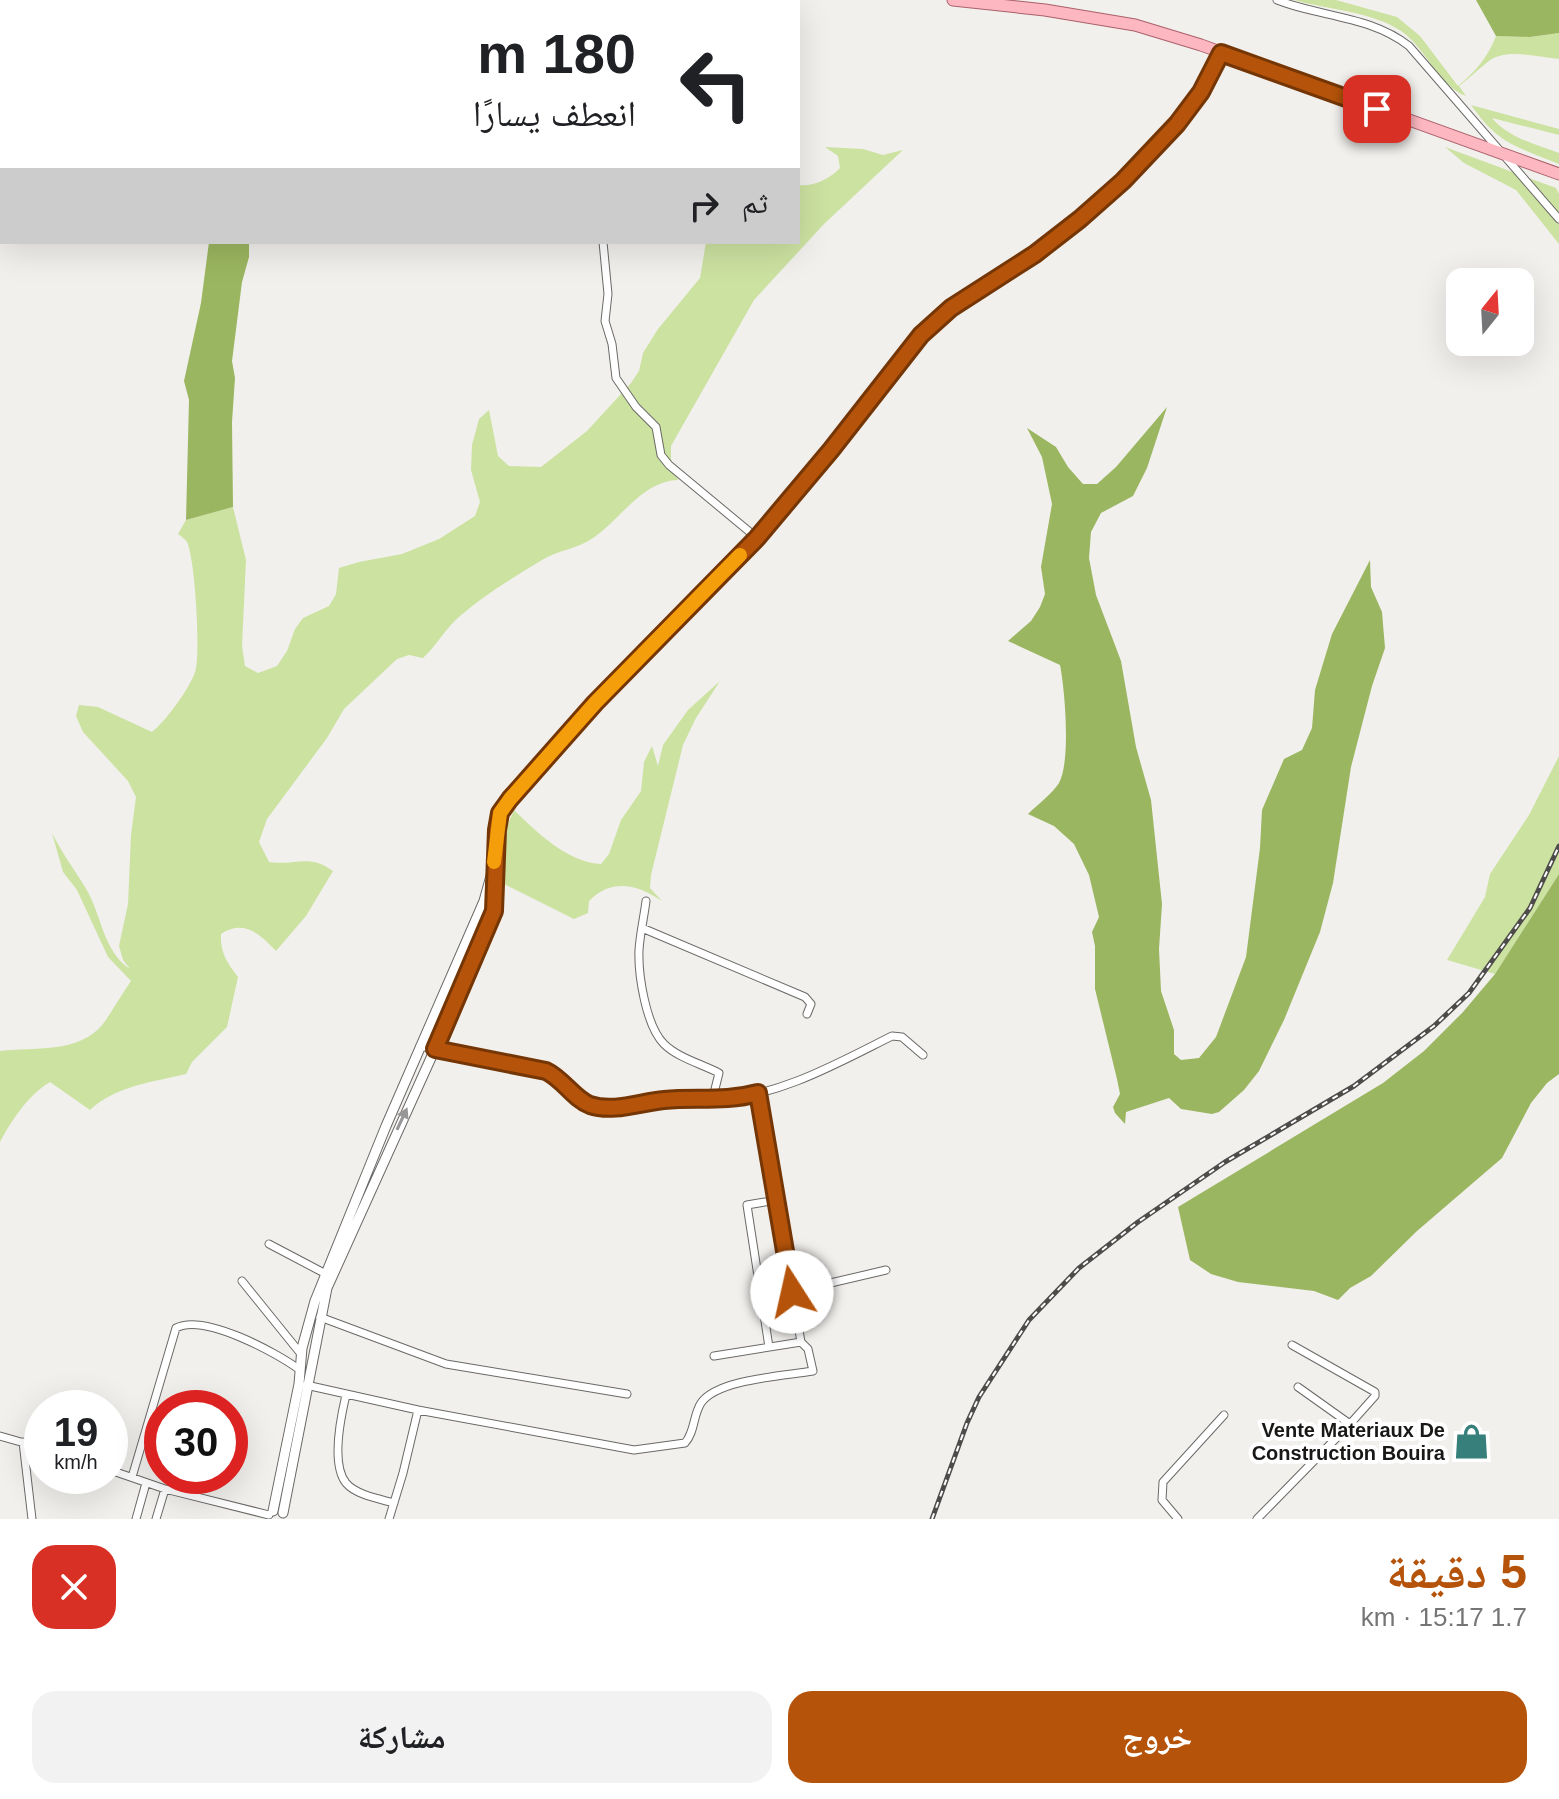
<!DOCTYPE html>
<html lang="ar">
<meta charset="utf-8">
<style>
:root{--surface:#fff;--page:#f2f2f2;--text:#202124;--muted:#757577;--accent:#b45309}
body{margin:0;font-family:Helvetica,"Noto Naskh Arabic",sans-serif;background:var(--page);color:var(--text);direction:rtl;height:100vh;display:flex;flex-direction:column;font-size:30px;white-space:nowrap}
*{box-sizing:border-box;margin:0}
p{font-size:26px;color:var(--muted)}
.icon{flex:none;width:44px;height:44px;fill:none;stroke:currentColor;stroke-width:2;stroke-linecap:round;stroke-linejoin:round}
.map{position:relative;height:1519px;overflow:hidden;direction:ltr}
.side{display:flex;flex-direction:column;background:var(--surface);flex:1}
.side>*{flex:none}
.top-card{position:absolute;left:0px;top:0px;width:800px;height:244px;box-shadow:0 8px 32px #0002;direction:rtl;background:#fff;color:var(--text);overflow:hidden}
.needle{width:52px;rotate:18deg}
.buttons{position:absolute;left:1446px;top:268px;display:grid;gap:16px}
.buttons a{display:grid;place-items:center;width:88px;height:88px;border-radius:16px;background:var(--surface);box-shadow:0 8px 32px #0002;font-size:40px}
.speed{position:absolute;left:24px;top:1390px;display:flex;gap:16px;font-size:40px;font-weight:700;text-align:center}
.speed>*{display:grid;place-content:center;width:104px;height:104px;border-radius:50%;background:var(--surface);box-shadow:0 8px 32px #0002;line-height:1}
.speed small{font-size:20px;font-weight:400}
.speed .limit{border:12px solid #d22;background:#fff;color:#111}
.pin{position:absolute;display:grid;place-items:center;width:68px;height:68px;color:#fff;margin:-34px;border-radius:16px;box-shadow:0 4px 12px #0006}
.me{position:absolute;width:88px;margin:-44px;rotate:350deg;stroke-linejoin:round;filter:drop-shadow(0 0 6px #0008)}
.turn{display:flex;align-items:center;gap:28px;height:168px;padding:0 32px;font-size:36px}
.turn .icon{width:104px;height:104px;stroke-width:2.5}
.turn b{display:block;font-size:56px;line-height:68px}
.then{display:flex;align-items:center;height:76px;padding:0 32px;background:#0003;gap:16px;font-size:30px}
.round{display:grid;place-items:center;flex:none;width:84px;height:84px;border-radius:24px;background:var(--page)}
.head{display:flex;align-items:center;justify-content:space-between;height:136px;padding:0 32px}
h1{font-size:48px;font-weight:700;line-height:60px;color:var(--accent)}
.button{display:flex;gap:16px;margin-top:auto;padding:16px 32px}
.button a{flex:1;height:92px;border-radius:24px;background:var(--accent);color:#fff;font-size:32px;font-weight:700;line-height:92px;text-align:center}
.button a+a{background:var(--page);color:var(--text)}
.map>svg:first-child{display:block}
.green{fill:#cce2a1}
.forest{fill:#9bb660}
.lines{fill:none;stroke-linecap:round;stroke-linejoin:round}
.minor-casing{stroke:#6b6967;stroke-width:9}
.tertiary-casing{stroke:#6b6967;stroke-width:11}
.primary-casing{stroke:#ab606a;stroke-width:13}
.minor{stroke:#fff;stroke-width:7}
.tertiary{stroke:#fff;stroke-width:9}
.primary{stroke:#fcb7c0;stroke-width:11}
.rail-casing{stroke:#4e4c4b;stroke-width:5}
.rail{stroke:#fff;stroke-width:2;stroke-dasharray:6;stroke-linecap:butt}
.oneway{fill:#989797}
.route-casing{stroke:#753606;stroke-width:20}
.route{stroke:#b45309;stroke-width:14}
.slow{stroke:#f59e0b;stroke-width:14}
.labels{text-anchor:middle;stroke-width:8;stroke-linejoin:round;paint-order:stroke}
.poi-label{font-size:20px;font-weight:bold;fill:#191817;stroke:#fff;text-anchor:end}
</style>
<div class="map">
<svg width="1559" height="1519" viewBox="0 0 1559 1519">
<rect width="100%" height="100%" fill="#f2f0ed"/>
<path class="green" d="M1294,0H1336L1397,17L1420,36L1458,86C1476,71 1488,57 1496,36L1530,37L1559,33V59C1538,57 1507,48 1489,61C1478,69 1470,78 1459,86L1466,96C1437,85 1427,49 1401,31C1371,11 1328,10 1294,0Z
M1471,105L1559,129V135L1492,118C1509,138 1535,144 1559,153V164C1516,146 1499,145 1471,105Z
M825,147L863,149L883,155L903,150L824,224L754,300L671,446V459L678,480C642,481 620,520 593,538C577,549 558,550 542,560C514,577 484,595 460,616C445,629 437,645 423,658L409,655L397,659L344,709L327,738L267,819L259,842L269,862C296,866 309,853 333,871L306,916L276,951C260,934 244,919 221,934C220,952 227,963 238,977L227,1027L192,1062L186,1074C153,1082 115,1086 90,1110L50,1082C29,1094 11,1121 0,1142V1051C33,1047 79,1054 103,1024C113,1010 121,995 131,981L108,957L77,890L63,872L52,833C62,853 74,869 85,887C102,914 102,950 130,969L123,960L119,946L128,904L131,835L136,797L128,781L83,732L76,716L79,705L98,707L152,732C165,722 190,688 195,672C201,655 195,558 187,542C185,539 181,536 178,534L186,520L233,507L246,560L242,646L245,666L258,673L277,666L287,651L295,629L303,618L329,606L336,594L339,568L359,562L402,554L439,539L475,516L480,502L471,470L472,445L479,419L489,410L498,456L509,466L541,467L587,431L631,383L639,371L643,353L658,329L700,278L706,242H798V185C813,187 830,179 840,168L838,156Z
M1445,147L1556,188L1559,194V244L1516,190L1464,163Z
M720,681L696,718L683,745L651,875L650,888L662,901C637,884 611,878 589,901L588,913L574,919L504,884L502,838L514,810C536,832 569,863 601,864L609,854L621,820L641,791L644,762L652,746L658,766L663,745L688,710Z
M1559,756V874L1495,974L1447,960L1485,897L1490,874L1529,815Z"/>
<path class="forest" d="M1476,0H1559V33L1530,37L1496,36Z
M209,242L249,243V257L242,282L232,361L235,378L232,422L233,507L186,520L189,400L184,381L201,303Z
M1167,407L1147,468L1133,496L1101,513L1091,532L1089,558L1096,595L1121,661L1136,747L1151,800L1162,904L1159,949L1161,991L1174,1030V1054L1181,1060L1199,1058L1216,1037L1246,957L1260,848L1262,810L1284,759L1302,750L1312,728L1315,690L1332,634L1370,560L1371,587L1382,612L1385,648L1372,686L1351,767L1333,883L1320,932L1284,1020L1259,1071L1244,1090L1219,1112L1212,1114L1181,1109L1169,1098L1126,1112L1125,1124L1115,1113L1113,1107L1120,1094L1117,1079L1095,989V946L1092,932L1099,917L1089,875L1074,844L1054,826L1028,814C1037,805 1052,794 1059,783C1071,761 1065,690 1060,665L1008,641L1031,621L1040,607L1045,594L1041,567L1052,504L1042,457L1027,428L1056,447L1068,467L1083,484H1097L1116,467Z
M1559,874V1074L1547,1083L1531,1103L1502,1158L1417,1231L1371,1276L1350,1288L1338,1300L1314,1291L1238,1282L1211,1274L1190,1260L1178,1207L1383,1083L1424,1051L1463,1012L1495,974Z"/>
<g class="lines">
<defs>
<path id="minor" d="M1277,0C1321,17 1371,16 1409,46L1559,219
M608,2V0
M603,242L608,294L605,321L612,344L616,378L636,407L656,427L661,455L669,465L757,538
M646,901C644,917 640,934 639,950C638,975 646,1026 664,1044C678,1058 702,1064 719,1073L712,1101
M642,928L805,997L811,1004L807,1014
M420,1046L546,1071C564,1079 575,1101 594,1106C618,1112 643,1102 667,1100C683,1098 699,1101 716,1100C780,1096 836,1064 892,1036L902,1037L923,1055
M269,1244L326,1274
M242,1281L301,1354
M792,1292L886,1270
M320,1317L446,1364L627,1394
M1292,1345L1375,1392V1396L1350,1424
M769,1347L747,1205L777,1200
M714,1356L801,1342
M306,1385L418,1410L634,1450L685,1443C695,1432 693,1415 701,1403C717,1379 785,1376 813,1371L808,1349L801,1342L758,1093
M346,1395C341,1416 331,1464 346,1483C356,1495 380,1499 394,1503
M0,1436L42,1448
M23,1442L32,1519
M110,1470L165,1489L269,1515
M132,1477L176,1328C204,1313 277,1353 300,1370
M136,1519L146,1483
M156,1519L165,1489
M389,1519L403,1473L418,1410
M1178,1519L1162,1500L1163,1482L1224,1415
M1257,1519L1350,1424L1298,1387"/>
<path id="tertiary" d="M273,1511L299,1384L302,1348L315,1301L386,1126L484,901L491,876
M283,1513L327,1288L435,1049L494,911L495,844L500,813L595,703L757,538L831,450L921,335L951,308L1035,254L1080,219L1123,181L1177,124L1201,92L1221,53"/>
<path id="primary" d="M953,0L1045,10L1135,25L1201,45L1559,174"/>
</defs>
<use href="#minor" class="minor-casing"/>
<use href="#tertiary" class="tertiary-casing"/>
<use href="#primary" class="primary-casing"/>
<use href="#minor" class="minor"/>
<use href="#tertiary" class="tertiary"/>
<use href="#primary" class="primary"/>
<defs>
<path id="rail" d="M932,1519L967,1423L979,1397L1029,1320L1079,1268L1138,1222L1225,1162L1354,1086L1434,1026L1469,993L1530,908L1559,846"/>
</defs>
<use href="#rail" class="rail-casing"/>
<use href="#rail" class="rail"/>
</g>
<defs><path id="oneway-solid" d="M-6-.8H1V-3.2L6.5 0L1 3.2V.8H-6Z" transform="scale(2)"/></defs>
<use class="oneway" href="#oneway-solid" transform="translate(402 1119) rotate(-65)"/>
<g class="lines">
<defs>
<path id="route" d="M792,1292L758,1093C725,1102 697,1097 664,1100C641,1102 613,1113 590,1105C574,1099 563,1079 546,1071L435,1049L494,911L497,830L500,813L510,799L595,703L757,538L831,450L921,335L951,308L1035,254L1080,219L1123,181L1177,124L1201,92L1221,53L1377,109"/>
</defs>
<use href="#route" class="route-casing"/>
<use href="#route" class="route"/>
<path class="slow" d="M494,862L500,813L510,799L595,703L740,555"/>
</g>
<defs>
<symbol id="shop-bare" viewBox="-9 -9 18 18"><path d="M-5-2.5h2.3a2.7 3.5 0 0 1 5.4 0H5L5.5 6h-11ZM-1.5-2.5h3a1.5 2.3 0 0 0-3 0Z" fill="#377f7a" stroke="#fff" stroke-width="2.5" paint-order="stroke"/></symbol>
</defs>
<g fill-rule="evenodd">
<use href="#shop-bare" x="1446" y="1416" width="51" height="51"/>
</g>
<g class="labels">
<g class="poi-label">
<text x="1445" y="1437">Vente Materiaux De<tspan x="1445" dy="23">Construction Bouira</tspan></text>
</g>
</g>
</svg>
<div class="buttons">
<a><svg class="needle" viewBox="-14 -14 28 28"><path d="M0-13l5 13h-10z" fill="#e53935"/><path d="M0 13l5-13h-10z" fill="#757577"/></svg></a>
</div>
<div class="speed"><div>19<small>km/h</small></div><div class="limit">30</div></div>
<div class="pin" style="left:1377px;top:109px;background:#d93025"><svg class="icon" aria-label="arrive" viewBox="0 0 24 24"><path d="M6 21V4h12l-3 4 3 4H6"/></svg></div>
<svg class="me" style="left:792px;top:1292px" viewBox="-20 -20 40 40"><circle r="19" fill="#fff"/><path d="M0-13L10 11 0 6-10 11z" fill="#b45309"/></svg>
<div class="top-card">
<div class="turn"><svg class="icon" aria-label="left" viewBox="0 0 24 24"><path d="M17 20v-9H6M10 6l-5 5 5 5"/></svg><div><b>180 m</b>انعطف يسارًا</div></div>
<div class="then">ثم<svg class="icon" aria-label="right" viewBox="0 0 24 24"><path d="M7 20v-9h11M14 6l5 5-5 5"/></svg></div>
</div>
</div>
<section class="side">
<div class="head"><div><h1>5 دقيقة</h1><p>1.7 km · 15:17</p></div><a class="round" style="background:#d93025;color:#fff"><svg class="icon" aria-label="close" viewBox="0 0 24 24"><path d="M6 6l12 12M18 6L6 18"/></svg></a></div>
<div class="button"><a>خروج</a><a>مشاركة</a></div>
</section>
